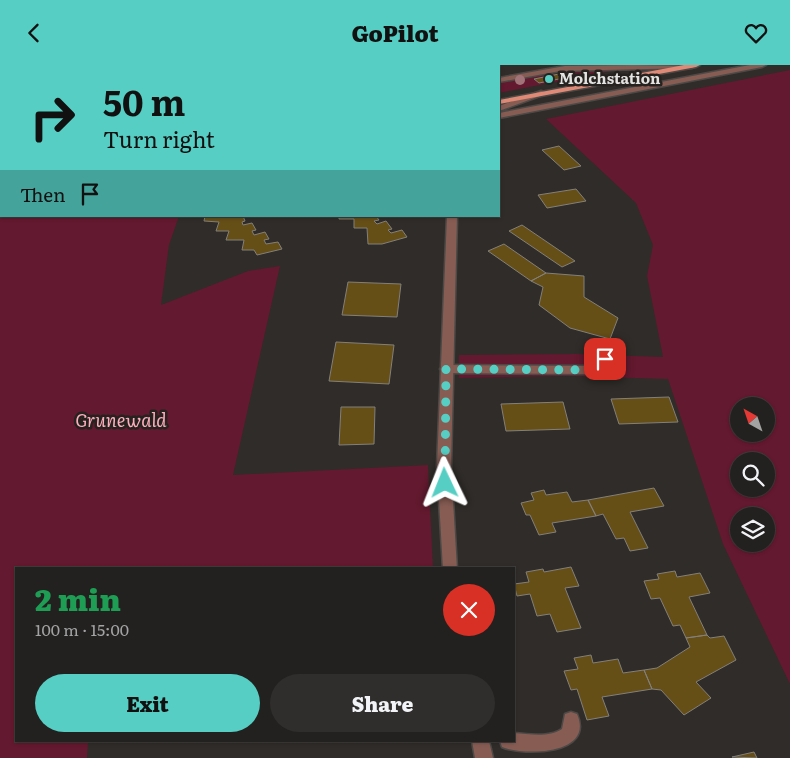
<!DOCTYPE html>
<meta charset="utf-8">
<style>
:root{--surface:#23211f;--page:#2f2e2c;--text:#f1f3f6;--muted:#a3a3a4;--line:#403e3d;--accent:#56cec3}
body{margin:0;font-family:Literata,serif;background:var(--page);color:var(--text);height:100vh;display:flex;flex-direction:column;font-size:19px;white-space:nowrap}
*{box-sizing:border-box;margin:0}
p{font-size:16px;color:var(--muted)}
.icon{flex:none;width:28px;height:28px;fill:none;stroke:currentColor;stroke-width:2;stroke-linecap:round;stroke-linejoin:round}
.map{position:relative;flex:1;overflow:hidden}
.drawer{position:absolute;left:15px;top:502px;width:500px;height:175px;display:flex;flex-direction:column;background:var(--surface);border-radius:0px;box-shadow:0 1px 4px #0004,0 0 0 1px var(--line)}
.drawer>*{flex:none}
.banner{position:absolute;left:0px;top:0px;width:500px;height:152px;box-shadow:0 1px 4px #0004,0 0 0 1px var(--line);background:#56cec3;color:#111;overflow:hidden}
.needle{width:32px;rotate:320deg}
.tools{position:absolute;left:730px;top:332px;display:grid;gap:10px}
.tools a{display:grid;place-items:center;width:45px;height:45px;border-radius:50%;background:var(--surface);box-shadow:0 1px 4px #0004,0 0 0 1px var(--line);font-size:25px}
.pin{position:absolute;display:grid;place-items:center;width:42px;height:42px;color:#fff;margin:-21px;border-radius:10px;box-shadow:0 2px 8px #0006}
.me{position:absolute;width:55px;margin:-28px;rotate:358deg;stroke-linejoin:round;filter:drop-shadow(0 0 4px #0008)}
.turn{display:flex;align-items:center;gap:18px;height:105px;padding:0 20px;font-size:22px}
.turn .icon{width:65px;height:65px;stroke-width:2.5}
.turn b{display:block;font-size:35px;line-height:42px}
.then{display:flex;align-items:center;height:48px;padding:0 20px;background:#0003;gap:10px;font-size:19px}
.round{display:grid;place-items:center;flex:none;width:52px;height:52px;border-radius:26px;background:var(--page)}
.head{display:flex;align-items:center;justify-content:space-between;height:85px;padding:0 20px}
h1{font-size:30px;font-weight:800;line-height:38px;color:#1e9e55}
.primary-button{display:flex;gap:10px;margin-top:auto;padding:10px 20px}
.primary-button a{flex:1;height:58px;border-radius:30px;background:var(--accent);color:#111;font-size:20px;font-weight:800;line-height:58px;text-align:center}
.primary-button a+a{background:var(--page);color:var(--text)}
header{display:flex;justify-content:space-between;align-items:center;height:65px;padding:0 20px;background:var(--accent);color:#111;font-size:22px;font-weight:800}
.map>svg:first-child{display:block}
.green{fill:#63192f;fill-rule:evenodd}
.building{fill:#664e17;stroke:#82807c}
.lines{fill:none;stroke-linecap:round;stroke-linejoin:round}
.lane-casing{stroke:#4c4946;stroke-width:3}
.street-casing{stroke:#4c4946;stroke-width:3}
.secondary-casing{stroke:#4c4946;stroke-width:3}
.primary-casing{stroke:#4c4946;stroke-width:3}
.lane{fill:#875c53;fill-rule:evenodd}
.street{fill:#875c53;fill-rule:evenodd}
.secondary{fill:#b97667;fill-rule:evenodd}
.primary{fill:#df8977;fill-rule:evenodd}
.tree{fill:#a1747a}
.route{stroke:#56cec3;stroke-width:9;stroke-dasharray:0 16.2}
.poi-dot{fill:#56cec3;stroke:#252220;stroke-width:2}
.labels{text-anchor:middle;stroke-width:5;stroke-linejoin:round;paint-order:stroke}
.far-poi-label{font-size:15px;font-weight:bold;fill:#e5e3e1;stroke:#252220;text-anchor:start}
.park-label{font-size:18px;font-style:italic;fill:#feaebc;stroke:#252220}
</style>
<header><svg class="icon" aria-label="back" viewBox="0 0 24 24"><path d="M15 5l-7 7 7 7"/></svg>GoPilot<svg class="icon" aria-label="heart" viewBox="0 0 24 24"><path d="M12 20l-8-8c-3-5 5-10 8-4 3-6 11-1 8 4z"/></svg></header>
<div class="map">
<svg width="790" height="693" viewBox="0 0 790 693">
<rect width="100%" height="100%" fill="#2f2c29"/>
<path class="green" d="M54,0H426V1H54Z
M607,5L611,6L499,28V18L544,10Z
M790,5V619L723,479L668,314L569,311L459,313V290L577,289L663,292L647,211L653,180L636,138L546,54ZM739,341H766V369H739ZM739,396H766V424H739ZM739,451H766V479H739Z
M0,151H179L169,180L161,240L248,206L280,201L233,410L428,400L433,504H16V676H88L87,693H0Z"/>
<path class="building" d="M559,9L564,13L539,18L534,14Z
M559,81L581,101L564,105L542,85Z
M576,124L586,136L547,143L538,130Z
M205,151H243L245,156L242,157L243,160L252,158L256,165L252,166L254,170L265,167L269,174L264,175L266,179L278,177L282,184L257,190L254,185H242L244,175H226L229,166H216L219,157L204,156Z
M339,151H376L379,155L374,156L377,159L386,156L392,164L388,165L391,168L402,165L407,172L382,179H368L367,163H354V154H339Z
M522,160L575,196L562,202L509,166Z
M504,179L546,208L531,216L488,186Z
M546,208L584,211V232L618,253L610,274L570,263L539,240L543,222L531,216Z
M348,217L401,219L397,252L342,250Z
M336,277L394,280L389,319L329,316Z
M669,332L678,357L619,359L611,334Z
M563,337L570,364L506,366L501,339Z
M341,342H375L374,379L339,380Z
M654,423L664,441L630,447L648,483L630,486L624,473L616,474L603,449L596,451L588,435Z
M544,425L546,430L567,427L572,437L588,435L596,451L552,458L556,467L539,470L530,450H526L521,438L534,435L531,428Z
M571,502L579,521L565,523L581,563L557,567L550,549L537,551L530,529L517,531L514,519L529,517L526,507L543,504L544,507Z
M675,506L677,512L700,508L710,528L689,532L707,570L686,573L680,560L673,561L660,533L651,534L644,516L659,514L657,509Z
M707,570L710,573L724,571L736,595L696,617L711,633L684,650L661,625L652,624L644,605L657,603L690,582L686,573Z
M591,590L593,598L618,594L623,608L644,605L652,624L602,632L609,651L587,655L577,624L571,625L564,606L578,604L574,593Z
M754,687L757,693L732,692Z"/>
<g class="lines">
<defs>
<path id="lane" d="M605,290L611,294L598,308L594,309L446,308L440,304L446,300L591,301L601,291Z
M571,647L577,649C595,690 524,691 502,682L500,676H514V668C529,669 549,673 562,664L565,649Z"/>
<path id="street" d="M440,0H448V1H440Z
M633,0L696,1L692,3L560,6L499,17V13L565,1Z
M750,0H766L762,2L499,53V48Z
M541,26L548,28L499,46V41Z
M447,151H457L451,401L457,504H443L437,401Z
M472,676H489L493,693H475Z"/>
<path id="secondary" d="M43,0H51V1H43Z
M1,89V96L0,97V90Z"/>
<path id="primary" d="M684,0H700L696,2L499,39V35Z
M0,131H1V137H0Z"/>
</defs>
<use href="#lane" class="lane-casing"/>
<use href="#street" class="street-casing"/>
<use href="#secondary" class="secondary-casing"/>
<use href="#primary" class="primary-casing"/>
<use href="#lane" class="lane"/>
<use href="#street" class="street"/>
<use href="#secondary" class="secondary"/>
<use href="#primary" class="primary"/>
</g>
<circle class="tree" cx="520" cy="15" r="5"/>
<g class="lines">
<path class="route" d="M445,418L446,304L594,305L605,294"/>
</g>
<circle class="poi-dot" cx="549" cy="14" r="5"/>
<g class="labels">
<g class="far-poi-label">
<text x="559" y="19">Molchstation</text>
</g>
<g class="park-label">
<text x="121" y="362">Grunewald</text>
</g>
</g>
</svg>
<div class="tools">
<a><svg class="needle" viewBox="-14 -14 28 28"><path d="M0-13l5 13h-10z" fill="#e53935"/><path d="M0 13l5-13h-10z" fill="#a3a3a4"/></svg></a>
<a><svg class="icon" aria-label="search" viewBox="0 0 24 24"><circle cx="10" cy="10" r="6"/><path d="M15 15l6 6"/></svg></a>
<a><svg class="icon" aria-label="layers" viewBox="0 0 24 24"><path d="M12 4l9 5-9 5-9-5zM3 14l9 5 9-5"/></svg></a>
</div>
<div class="pin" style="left:605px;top:294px;background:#d93025"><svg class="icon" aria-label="arrive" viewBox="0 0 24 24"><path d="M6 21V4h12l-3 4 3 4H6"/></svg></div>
<svg class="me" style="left:445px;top:418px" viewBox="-20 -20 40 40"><path d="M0-17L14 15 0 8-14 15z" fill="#56cec3" stroke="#fff" stroke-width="4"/></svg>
<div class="banner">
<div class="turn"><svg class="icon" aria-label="right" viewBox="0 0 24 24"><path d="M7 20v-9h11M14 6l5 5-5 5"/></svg><div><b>50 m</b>Turn right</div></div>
<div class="then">Then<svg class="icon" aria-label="arrive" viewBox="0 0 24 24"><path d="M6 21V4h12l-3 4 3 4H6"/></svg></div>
</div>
<section class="drawer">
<div class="head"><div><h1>2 min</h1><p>100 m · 15:00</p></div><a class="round" style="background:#d93025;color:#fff"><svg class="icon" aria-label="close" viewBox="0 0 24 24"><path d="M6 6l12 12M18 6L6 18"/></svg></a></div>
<div class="primary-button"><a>Exit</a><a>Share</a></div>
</section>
</div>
